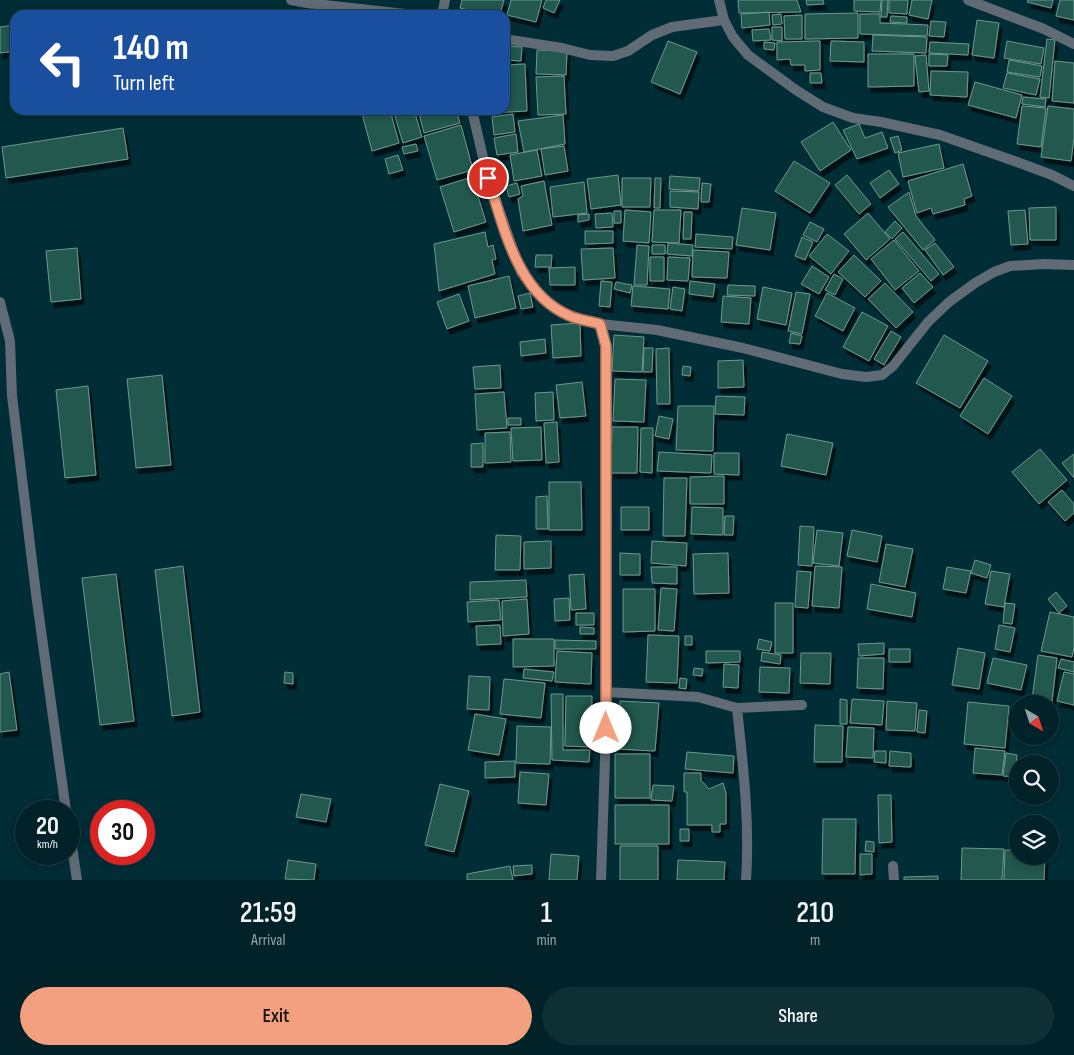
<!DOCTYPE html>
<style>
:root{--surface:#002228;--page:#0e2f34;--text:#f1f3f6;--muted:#95a4a8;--line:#223f45;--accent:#f2a07f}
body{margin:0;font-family:"Sofia Sans Condensed",sans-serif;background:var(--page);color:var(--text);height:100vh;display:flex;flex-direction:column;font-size:19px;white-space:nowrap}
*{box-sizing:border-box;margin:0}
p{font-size:16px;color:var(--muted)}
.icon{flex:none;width:28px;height:28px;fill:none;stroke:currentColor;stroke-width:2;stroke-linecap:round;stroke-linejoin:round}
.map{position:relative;height:880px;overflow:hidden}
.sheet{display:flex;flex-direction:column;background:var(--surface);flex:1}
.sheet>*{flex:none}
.banner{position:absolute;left:10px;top:10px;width:500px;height:105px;border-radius:15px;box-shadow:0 2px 8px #0003,0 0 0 1px var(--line);background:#1a4fa0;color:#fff;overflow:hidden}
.needle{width:32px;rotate:141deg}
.fabs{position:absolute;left:1009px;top:695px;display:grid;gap:10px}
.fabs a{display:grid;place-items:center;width:50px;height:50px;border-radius:50%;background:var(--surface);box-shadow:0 2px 8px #0003,0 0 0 1px var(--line);font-size:25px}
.speed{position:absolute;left:15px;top:800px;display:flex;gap:10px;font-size:25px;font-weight:700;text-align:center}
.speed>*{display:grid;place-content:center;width:65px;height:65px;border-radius:50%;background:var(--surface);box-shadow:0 2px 8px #0003,0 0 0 1px var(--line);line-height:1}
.speed small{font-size:12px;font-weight:400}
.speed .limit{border:8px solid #d22;background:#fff;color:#111}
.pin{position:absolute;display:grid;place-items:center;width:42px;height:42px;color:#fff;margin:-21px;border:2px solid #fff;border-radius:50%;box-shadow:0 1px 5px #0007}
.me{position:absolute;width:55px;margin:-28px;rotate:0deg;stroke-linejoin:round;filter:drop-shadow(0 0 4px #0008)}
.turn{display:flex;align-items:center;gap:18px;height:105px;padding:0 20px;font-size:22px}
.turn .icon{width:65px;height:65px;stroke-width:2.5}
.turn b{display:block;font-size:35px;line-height:42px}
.eta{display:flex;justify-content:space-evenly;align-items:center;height:85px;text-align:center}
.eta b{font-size:30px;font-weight:600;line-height:35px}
.button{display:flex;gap:10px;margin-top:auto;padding:10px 20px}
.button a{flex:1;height:58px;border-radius:30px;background:var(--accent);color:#111;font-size:20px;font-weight:600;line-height:58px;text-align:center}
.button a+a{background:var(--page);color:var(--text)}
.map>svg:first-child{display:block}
.building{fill:#21584e;stroke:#6d988e;filter:url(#shadow)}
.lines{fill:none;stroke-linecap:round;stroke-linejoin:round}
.minor{stroke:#606b76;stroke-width:10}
.route-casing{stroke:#9d6853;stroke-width:12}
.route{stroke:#f2a07f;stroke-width:9}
</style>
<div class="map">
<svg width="1074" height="880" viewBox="0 0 1074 880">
<defs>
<filter id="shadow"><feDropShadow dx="3" dy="5.5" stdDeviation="0" flood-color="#0009"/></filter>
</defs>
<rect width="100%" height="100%" fill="#002d36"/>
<path class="building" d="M462,0H504L500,15H488L460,8Z
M511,0H542L536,22L507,15Z
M546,0H560L554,13L543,8Z
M738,0H797L801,12L739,13Z
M806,0H823L824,4L807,5Z
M854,0H881L880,12L854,11Z
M882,0H888L887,17H881Z
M889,0H908L907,14L889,13Z
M912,0H932L928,19L909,15Z
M1028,0H1053L1051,8L1027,2Z
M1060,0H1074V20L1056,16Z
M769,12L770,25L742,28L741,14Z
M858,13V38L805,39V14Z
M781,14L782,24L773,25L772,15Z
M860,14H880V23L928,25L927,36L860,34Z
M802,15V39H785L784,16Z
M891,16L907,17V23L890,22Z
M977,20L999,23L994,58L972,55Z
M931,21L946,22L944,37L929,36Z
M15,25V51L0,53V27Z
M772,27H782V41L772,40Z
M769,29L771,40L753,41L752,30Z
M873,35L927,37L926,53L872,51Z
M1047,39L1055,40L1049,98L1040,97Z
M668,41L697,52L680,94L651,82Z
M820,41V70L805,71V65H791L790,59L777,60V42Z
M831,41L864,42V62L830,61Z
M1007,41L1044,48L1041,64L1004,58Z
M764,42L775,43L774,50L764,49Z
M930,42L969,44L968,55L929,53Z
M506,46L522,47L521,61L505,60Z
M537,50L567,51L566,75L536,74Z
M868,54H914V86L868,87Z
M929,54L948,55L947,66H929Z
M926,55L929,91L919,92L915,56Z
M1009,60L1042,66L1040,77L1007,72Z
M1055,61L1074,63V103L1052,101Z
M525,64L527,111L489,113V110H505V65Z
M931,71L968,72L967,97L930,95Z
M810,73H821L822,83H810Z
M1007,73L1040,79L1036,95L1003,88Z
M564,76L566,114L538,115L536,77Z
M975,82L1022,95L1016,118L968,105Z
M1023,97L1046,99L1045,107L1022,104Z
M1022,106L1046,108L1041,147L1017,144Z
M1048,106L1074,109V138L1071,161L1041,157Z
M361,110H390L399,143L372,151Z
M393,110H414L422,137L403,143Z
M418,110H456L460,123L424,133Z
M513,114L515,132L494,135L492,117Z
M563,115L565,144L524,152L518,121Z
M833,122L851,150L820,171L801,142Z
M859,124L865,138L882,132L888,148L857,159L843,130Z
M461,125L473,170L437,180L424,136Z
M123,128L128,159L6,178L2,147Z
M516,134L518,152L497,155L494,138Z
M898,136L902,150L895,153L890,138Z
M416,144L418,151L404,154L402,147Z
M939,144L944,168L903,177L898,153Z
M564,146L568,171L545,175L541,149Z
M537,150L542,176L514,181L510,155Z
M398,155L403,170L389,174L385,159Z
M794,161L830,183L810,213L775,191Z
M963,164L972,196L964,199L965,205L933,214L931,208L917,213L908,181Z
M889,170L899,184L880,198L870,183Z
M618,175L621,205L591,209L587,179Z
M847,175L871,204L859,214L835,185Z
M670,176L700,178L699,191L669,189Z
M472,177L486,222L454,232L440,187Z
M622,178H651L650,207H622Z
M655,178H661L660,208H654Z
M544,181L552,225L523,231L518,199L523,196L521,186Z
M584,182L587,213L553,217L550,187Z
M517,183L520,194L509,197L506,186Z
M702,183L711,184L709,202H701Z
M670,191L699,192L698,209L670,207Z
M909,192L916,216L935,240L923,250L888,207Z
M1056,207V240H1030L1029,208Z
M742,208L776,213L770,250L736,245Z
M625,210L651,212L649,243L623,241Z
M654,210H681L679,243L652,242Z
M1025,210L1028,244L1011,245L1008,211Z
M614,211H621V223H614Z
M684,212H692L691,239H683Z
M612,213L613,227L596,228L595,214Z
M868,213L890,239L866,260L844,234Z
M589,214V220L578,222V215Z
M895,221L902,228L892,239L885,232Z
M810,222L824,229L817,242L803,235Z
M585,231H613V243L585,244Z
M485,232L488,247L493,245L496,259L492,260L495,274L439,291L434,244Z
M903,232L939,274L931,281L895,239Z
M696,234L733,237L732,249L695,247Z
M827,234L849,251L831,274L809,256Z
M802,237L813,242L805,260L795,256Z
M894,240L919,271L895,290L871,259Z
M668,243L693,245L692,256L667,254Z
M935,243L954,267L943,275L925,250Z
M637,245L649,246L647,285H634Z
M652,245H665V254H652Z
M77,248L81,299L51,302L46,251Z
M613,248L615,278L583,280L581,249Z
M693,250L729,252L727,278L692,277Z
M536,255H552L551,267H535Z
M854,255L881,281L865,297L838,272Z
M650,257H664V281H650Z
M668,257L690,258L688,281L667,280Z
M812,266L829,277L819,294L801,284Z
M575,267V285H550L549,268Z
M920,273L933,287L914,303L902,288Z
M834,274L843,279L835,295L825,290Z
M509,276L516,308L475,318L468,286Z
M601,281L612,282L610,307L599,306Z
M690,281L715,284L713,297L689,294Z
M616,282L632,285L630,293L614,289Z
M885,283L913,312L896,328L868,299Z
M728,285L755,286V296L727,295Z
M633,286L670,289L668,309L631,306Z
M673,287L685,289L682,311L670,309Z
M763,287L792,293L786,325L757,319Z
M796,292L810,294L802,334L788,331Z
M530,293L533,307L521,309L518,296Z
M827,293L855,308L843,331L815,316Z
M459,294L469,321L447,329L437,302Z
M723,296L751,298L749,324L721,322Z
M862,312L888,326L869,361L843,347Z
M580,323L581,356L553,358L551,325Z
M891,331L901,337L884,365L874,359Z
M791,333L802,336L800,344L789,343Z
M614,335L644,337L642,372L612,371Z
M944,335L988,361L960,408L916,383Z
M545,339L546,353L521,356L520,342Z
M644,348H653L652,372H643Z
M669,348L670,404H657L656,349Z
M743,360L744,387L718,388V361Z
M500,365L501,388L475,389L473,367Z
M683,366L691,367L690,376L682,375Z
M162,375L171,465L136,468L127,379Z
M984,378L1012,396L988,434L960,416Z
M615,379L646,380L644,422L613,421Z
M582,382L586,416L560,418L556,385Z
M88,386L96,475L65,478L56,390Z
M504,392L507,428L477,430L475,394Z
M553,392L554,420L536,421L535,393Z
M716,396L745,397L744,415L715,414Z
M678,406H714L713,451L676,450Z
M659,416L673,419L669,439L655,436Z
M508,418H521V425H508Z
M557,422L559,462L546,463L544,423Z
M541,427L542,460L513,461L511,428Z
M612,427H638L637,473H611Z
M641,428H653L652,473L640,472Z
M510,432L511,462L485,463V433Z
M787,434L833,443L826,475L781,466Z
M483,443V467H471V444Z
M1040,449L1067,480L1039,504L1012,472Z
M659,452L712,455L711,473L657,471Z
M714,453H739V475L714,474Z
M1074,454V478L1062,463Z
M724,476V504H690V477Z
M664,478H687L685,536H663Z
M549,482H581L582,530H549Z
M1062,490L1074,504V513L1065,521L1048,502Z
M547,496L548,529H536V497Z
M621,507H649V530H621Z
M692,507L723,508V535L691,534Z
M725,516H734L733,535H724Z
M800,526L814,527L812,566L798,565Z
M817,530L843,533L839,566L813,563Z
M852,530L882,536L877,562L847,556Z
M496,535L521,536L520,570H495Z
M551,541V568L524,569V542Z
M652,541L687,543L686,566L651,563Z
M886,544L913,549L905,587L879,582Z
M620,553L640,554V575H620Z
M728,553L729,593L694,594L693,554Z
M975,560L991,565L987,578L971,573Z
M183,566L200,712L172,716L155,570Z
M815,566L842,567L839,608L812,606Z
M651,567H677V584L652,583Z
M947,567L971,571L966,593L943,589Z
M797,571L811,572L808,608L795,607Z
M991,571L1010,574L1004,607L985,604Z
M116,574L134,721L100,725L82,578Z
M584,574L586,609L571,610L569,575Z
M526,580L527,597L470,600V582Z
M871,584L916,593L912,617L867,609Z
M661,588L677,589L674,631L658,630Z
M623,589H655V631L623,632Z
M1056,592L1067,606L1059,613L1048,599Z
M569,598L570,620L555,621L554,599Z
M527,599L529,634L503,636L502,601Z
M499,600L501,620L468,622L467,602Z
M775,603H793V653H775Z
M1005,603L1015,604L1012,624L1003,623Z
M1050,612L1074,617V648L1072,657L1041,651Z
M576,613H594V625H576Z
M500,625L501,644L477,645L476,626Z
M999,625L1015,628L1010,652L995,649Z
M580,627L594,628V634H580Z
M648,635L679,636L677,683L646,682Z
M685,636H692V645H685Z
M513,639H554V666L513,667Z
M759,639L772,642L770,651L757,649Z
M555,640L596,641V649H555Z
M884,643V654L859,656L858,644Z
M958,648L985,653L979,689L952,685Z
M889,649H910V662H889Z
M557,651L592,653L591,684L555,682Z
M706,651H740V662L706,663Z
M762,652L781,655L780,664L761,661Z
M801,653H831L830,684L800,683Z
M1038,655L1057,658L1052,702L1032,699Z
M858,658H884L883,689L857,688Z
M993,658L1027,665L1021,690L987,683Z
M1061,659L1074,662V672L1058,668Z
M724,664L739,665L738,688L723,687Z
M760,667L790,668L789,693L759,692Z
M694,668L703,669L702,676L693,675Z
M524,669L554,672L552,681L523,678Z
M9,672L17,730L0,732V674Z
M285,672L293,673V684L284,683Z
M1064,672L1074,674V705L1057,701Z
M469,676L490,677L489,710L467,709Z
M680,678L687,679L686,689L679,688Z
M504,679L545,683L541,718L500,714Z
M551,694H563V750H590L589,762L552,760Z
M566,696H592L591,747L565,746Z
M840,699L847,700V724H840Z
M852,699L884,701L882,725L850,723Z
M620,701L659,703L655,751L617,749Z
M887,701L917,703L915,731L886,730Z
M968,702L1009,706L1005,748L964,744Z
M919,710L927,711L925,733L917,732Z
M475,714L506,719L499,755L468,750Z
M815,725L843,726L842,762H814Z
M517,726L551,727L550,764L516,763Z
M848,727L874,728L873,758L846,757Z
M975,748L1005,751L1002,775L973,773Z
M875,751H886V763L874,762Z
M890,751L911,753V767L889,766Z
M687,752L734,756L733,773L685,769Z
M1006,753L1017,755L1015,777L1003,776Z
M615,754H650V798H615Z
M515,761V777L485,778V762Z
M520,772L549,774L546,805L518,803Z
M684,773H701V780L709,789L723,783L726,793V824H720V832H712V825H687V792H684Z
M440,784L469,791L454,852L425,845Z
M653,785L674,786L672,801L651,800Z
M301,794L331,799L326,822L296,817Z
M878,795H891L892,842L879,843Z
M615,805H669V844H615Z
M823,819H856L855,874H822Z
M680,829H689V841H680Z
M866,841L874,842V852L865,851Z
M620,846H658V880H620Z
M962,848L1004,849L1002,880H961Z
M1005,850H1018V856H1045L1044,880H1004Z
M551,854L579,856L577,880H549Z
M860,854H872V874L860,875Z
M288,860L316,864L314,880L285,879Z
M678,860L725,862L724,880H677Z
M532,865V874L514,876L513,866Z
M510,866L513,880H467V874Z
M938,876V880H904V877Z"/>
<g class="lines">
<path class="minor" d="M291,0L307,3L414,15
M719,0L724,20L733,37L748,55L796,90L823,107L853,118L881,122L940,135L1017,162L1052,175L1074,186
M968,0L1044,29L1074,44
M442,15L445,0
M505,39L562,48L590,55L613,56L628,51L652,35L672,27L724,20
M472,110L488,179L521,272L545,301L569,316L600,324L657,330L743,348L842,374L866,377L882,375L893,366L928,322L949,302L975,283L994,272L1010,266L1043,264L1074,265
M0,302L10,341L12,396L36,594L66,811
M600,324L606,346V728L601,880
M606,692L698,697L737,708L802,705
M737,708C743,765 750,823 746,880
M69,827L77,880
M893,866L894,880"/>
</g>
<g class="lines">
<defs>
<path id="route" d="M488,178C504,227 517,294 570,316C579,320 590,321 600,324L606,346V728"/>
</defs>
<use href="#route" class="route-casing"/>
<use href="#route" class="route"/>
</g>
</svg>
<div class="fabs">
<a><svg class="needle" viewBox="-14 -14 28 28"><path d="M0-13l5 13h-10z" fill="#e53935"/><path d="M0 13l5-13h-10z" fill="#95a4a8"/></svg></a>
<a><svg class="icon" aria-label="search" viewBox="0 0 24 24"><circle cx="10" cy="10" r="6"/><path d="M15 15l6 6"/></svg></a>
<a><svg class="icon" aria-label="layers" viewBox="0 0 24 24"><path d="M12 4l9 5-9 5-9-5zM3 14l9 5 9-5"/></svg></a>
</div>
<div class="speed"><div>20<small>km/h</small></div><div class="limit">30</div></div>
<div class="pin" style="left:488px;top:178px;background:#d93025"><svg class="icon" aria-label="arrive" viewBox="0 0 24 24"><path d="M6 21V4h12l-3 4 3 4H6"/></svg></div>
<svg class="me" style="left:606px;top:728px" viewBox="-20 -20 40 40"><circle r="19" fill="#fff"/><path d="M0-13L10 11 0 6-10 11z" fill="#f2a07f"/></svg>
<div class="banner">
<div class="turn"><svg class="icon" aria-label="left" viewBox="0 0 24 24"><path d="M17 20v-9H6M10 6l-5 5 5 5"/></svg><div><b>140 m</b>Turn left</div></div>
</div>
</div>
<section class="sheet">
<div class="eta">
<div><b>21:59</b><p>Arrival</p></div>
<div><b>1</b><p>min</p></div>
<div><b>210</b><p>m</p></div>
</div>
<div class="button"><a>Exit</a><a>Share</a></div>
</section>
